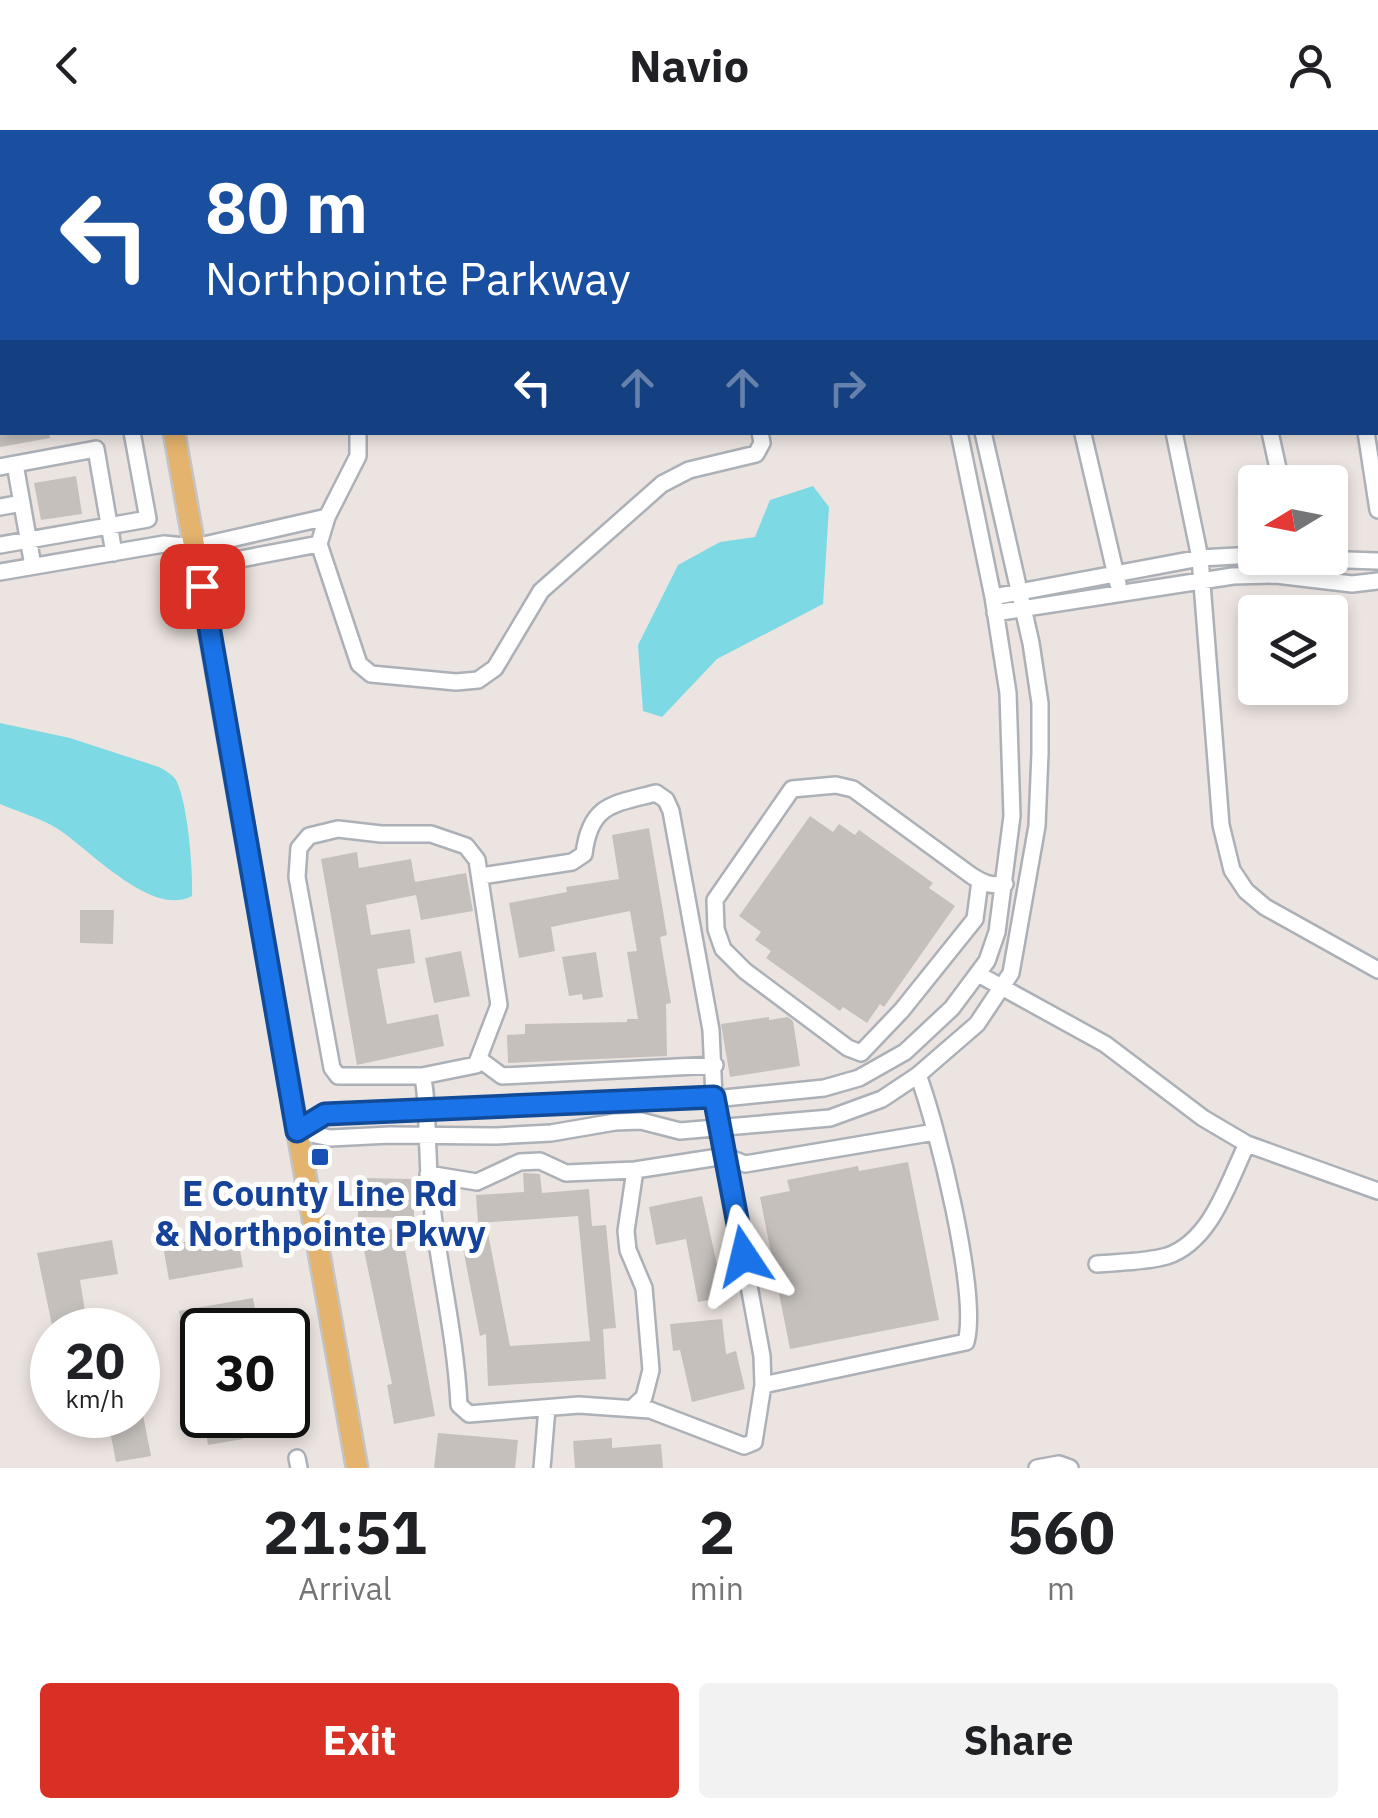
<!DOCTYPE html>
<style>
:root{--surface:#fff;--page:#f2f2f2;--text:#202124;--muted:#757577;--accent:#d93025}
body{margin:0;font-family:"IBM Plex Sans",sans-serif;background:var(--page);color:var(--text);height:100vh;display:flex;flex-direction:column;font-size:38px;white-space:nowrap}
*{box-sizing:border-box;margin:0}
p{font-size:32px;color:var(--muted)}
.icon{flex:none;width:55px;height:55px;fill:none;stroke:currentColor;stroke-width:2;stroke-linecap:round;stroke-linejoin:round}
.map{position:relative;height:1338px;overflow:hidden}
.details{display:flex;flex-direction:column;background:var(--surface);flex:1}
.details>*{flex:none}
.top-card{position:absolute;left:0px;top:0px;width:1380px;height:305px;box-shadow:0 5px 15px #0003;background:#1a4fa0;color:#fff;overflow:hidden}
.needle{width:65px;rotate:260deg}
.tools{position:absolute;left:1238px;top:335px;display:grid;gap:20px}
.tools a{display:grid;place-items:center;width:110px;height:110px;border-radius:10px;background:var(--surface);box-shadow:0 5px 15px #0003;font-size:50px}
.speed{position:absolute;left:30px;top:1178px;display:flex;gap:20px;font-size:50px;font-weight:700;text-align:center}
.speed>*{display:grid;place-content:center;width:130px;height:130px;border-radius:50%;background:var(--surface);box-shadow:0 5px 15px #0003;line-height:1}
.speed small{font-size:25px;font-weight:400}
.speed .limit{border:5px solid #111;border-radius:15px;background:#fff;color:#111}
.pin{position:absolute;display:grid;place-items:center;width:85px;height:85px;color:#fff;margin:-42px;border-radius:20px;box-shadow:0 5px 15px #0006}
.me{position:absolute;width:110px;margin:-55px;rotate:350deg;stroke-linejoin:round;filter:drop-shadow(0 0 8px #0008)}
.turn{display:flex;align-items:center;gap:35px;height:210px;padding:0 40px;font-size:45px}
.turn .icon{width:130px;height:130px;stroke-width:2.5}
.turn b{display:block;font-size:70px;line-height:85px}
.lanes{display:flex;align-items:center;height:95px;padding:0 40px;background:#0003;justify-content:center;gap:50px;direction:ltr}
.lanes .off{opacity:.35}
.eta{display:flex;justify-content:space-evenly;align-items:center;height:170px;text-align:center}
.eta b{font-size:60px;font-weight:700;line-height:70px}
.cta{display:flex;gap:20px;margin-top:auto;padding:20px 40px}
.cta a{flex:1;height:115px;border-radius:10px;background:var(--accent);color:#fff;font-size:40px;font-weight:700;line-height:115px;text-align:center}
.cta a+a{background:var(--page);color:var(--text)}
header{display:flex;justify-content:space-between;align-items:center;height:130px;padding:0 40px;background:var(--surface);font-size:45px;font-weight:700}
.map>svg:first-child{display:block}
.cemetery{fill:#cbd4b8}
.water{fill:#7ddae4}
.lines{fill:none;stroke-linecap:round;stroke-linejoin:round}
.stream{stroke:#7ddae4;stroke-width:4}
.building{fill:#c5c0bb}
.minor-casing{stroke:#acb0b7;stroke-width:20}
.major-casing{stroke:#c4c4c4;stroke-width:25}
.minor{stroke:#fff;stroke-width:15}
.major{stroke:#e4b36d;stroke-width:20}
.route-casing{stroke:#114b97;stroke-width:25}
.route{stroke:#1a73e8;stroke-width:18}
.transit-dot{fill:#1a4fb4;stroke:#fff;stroke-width:4}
.labels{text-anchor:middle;stroke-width:10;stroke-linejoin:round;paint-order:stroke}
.transit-label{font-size:35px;font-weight:bold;fill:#164399;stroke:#fff}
</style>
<header><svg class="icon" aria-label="back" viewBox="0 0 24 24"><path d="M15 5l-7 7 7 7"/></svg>Navio<svg class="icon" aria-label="person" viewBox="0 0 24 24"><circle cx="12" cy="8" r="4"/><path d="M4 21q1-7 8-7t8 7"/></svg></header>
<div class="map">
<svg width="1378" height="1338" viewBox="0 0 1378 1338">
<rect width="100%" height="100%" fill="#ece4e0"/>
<path class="cemetery" d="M563,0H830L563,2Z"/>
<path class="water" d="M813,356L829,377L823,474L717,529L662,587L643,581L638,515L678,435L720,412L755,407L770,370Z
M0,593L70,608L159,637C166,641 174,645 177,652C188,676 193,739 192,766C152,788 89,719 58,699C40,688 19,682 0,674Z"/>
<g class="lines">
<path class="stream" d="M1227,2L1228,0"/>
</g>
<path class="building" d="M0,302H49L50,308L0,317Z
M76,346L82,384L41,390L34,353Z
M810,686L833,702L839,694L855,705L859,700L933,753L929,758L955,776L884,877L880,874L867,893L843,877L840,881L766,828L771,821L755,810L761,802L739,786Z
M649,698L667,805L660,807L671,873L666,874L667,926L508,933L507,905L525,904V894L627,892V889H638L627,822L637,821L630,781L551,797L555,821L519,828L509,773L567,762L566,757L619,749L612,705Z
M357,722L359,738L411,729L415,752L466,743L473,781L421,790L416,765L366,775L371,805L410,799L415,833L377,839L387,894L438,884L444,916L357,935L321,729Z
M80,780H114L113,814L80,813Z
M461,821L470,866L434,873L425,828Z
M596,822L603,867L583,870L582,864L569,866L562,827Z
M769,887V890L788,887L793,891L800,936L730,947L721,894Z
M908,1032L939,1190L790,1219L760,1067L790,1061L787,1050L858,1036L859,1041Z
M523,1043L540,1044L542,1063L589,1059L592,1096L606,1095L616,1198L603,1199L606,1249L488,1256L486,1204L480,1206L460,1103L487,1098L510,1216L590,1211L578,1086L478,1093L476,1065L524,1062Z
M359,1048L414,1049V1088L358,1087Z
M702,1066L724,1167L698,1172L686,1109L656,1115L649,1077Z
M401,1097L435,1286L394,1294L387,1255L392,1254L361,1106Z
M237,1102L243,1137L169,1150L163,1116Z
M112,1110L118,1144L80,1150L88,1200H53L37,1123Z
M253,1168L259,1200H202V1213L185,1216L179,1181Z
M722,1189L726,1224L736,1221L745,1259L692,1272L680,1220L673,1221L670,1194Z
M107,1285H143L151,1326L116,1332Z
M203,1285H239L243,1309L208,1315Z
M438,1303L518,1310L515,1338H434Z
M612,1308V1318L661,1314L663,1338H575L573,1311Z"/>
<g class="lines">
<defs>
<path id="minor" d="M278,0V2
M493,0L494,2
M1005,0L1008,2
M1258,0V2
M1344,0L1345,2
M36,2L50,0
M942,2L944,0
M972,2L975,0
M1111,2L1112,0
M1136,2L1138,0
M0,9H2
M0,137H2
M0,217L2,216
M0,250H2
M358,302V326L327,387L319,414L359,534L371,544L456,552L478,550L495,538L541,461L662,354L689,340L756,324L762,313L760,302
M1174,302L1200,428L1221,695L1232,740L1246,761L1265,777L1378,840
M1270,302L1281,352
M1366,302L1378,380
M1083,304L1118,454
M15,334L96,319L114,423
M0,337L15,334L33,436
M0,377L22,373
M319,414L230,431L195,417L327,387
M0,415L148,389L132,302
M1285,428L1378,431
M0,442L164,414L195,417
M993,467L1200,428L1255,425
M995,483L1233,446L1276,445L1352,454L1378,451
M481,746L572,732L584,724C590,674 613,674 656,663L666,670L671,681L711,900L714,967L762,1226L763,1255
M980,751L975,789L902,880L861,923L848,918L745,841L723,819L716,799L715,770L792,659L836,655L853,659L972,746C985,754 990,756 1005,754
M978,844L1105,914L1203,988L1247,1014L1378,1061
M479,929L502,946L715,935
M422,946L476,935L499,875L477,730L466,716L431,704H381L338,699L309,706L299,718L297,747L332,938L338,946H422C427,957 427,1006 428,1022C430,1107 455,1190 459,1275L469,1284L579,1275L650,1280L744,1316L754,1312L763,1255L966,1212C979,1164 937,995 918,945
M297,1001L330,1008L390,1005L496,1006L551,1003L615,992L641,991L680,1001L830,988L882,969L918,945L977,894L1011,843L1037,696L1040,623V573L1031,513L983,302
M297,1001L325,984L724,968L824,958L859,948L905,922L952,878L987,831L997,802L1012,686L1008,563L993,467L959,302
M428,1044L477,1052L520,1032L540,1031L566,1043L635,1040L725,1026L745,1034L935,1002
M1097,1134C1119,1132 1146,1132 1167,1126C1212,1111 1228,1052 1247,1014
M631,1279L644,1267L651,1240L644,1158L628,1120L626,1101L635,1040
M297,1328L299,1338
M542,1338L547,1278
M1037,1338L1059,1334L1070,1338"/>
<path id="major" d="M119,0L120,2
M174,302L357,1338"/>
</defs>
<use href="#minor" class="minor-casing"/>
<use href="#major" class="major-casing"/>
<use href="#minor" class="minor"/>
<use href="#major" class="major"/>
</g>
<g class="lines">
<defs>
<path id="route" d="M202,456L297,1001L325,984L714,967L744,1126"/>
</defs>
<use href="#route" class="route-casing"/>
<use href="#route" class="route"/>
</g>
<rect class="transit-dot" x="310" y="1017" width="20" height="20" rx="5"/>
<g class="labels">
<g class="transit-label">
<text x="320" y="1076">E County Line Rd<tspan x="320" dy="40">&amp; Northpointe Pkwy</tspan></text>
</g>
</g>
</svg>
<div class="tools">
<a><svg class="needle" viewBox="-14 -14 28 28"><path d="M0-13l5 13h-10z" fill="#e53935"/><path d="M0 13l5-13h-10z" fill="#757577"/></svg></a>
<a><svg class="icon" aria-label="layers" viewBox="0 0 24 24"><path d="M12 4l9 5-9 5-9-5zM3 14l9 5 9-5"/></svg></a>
</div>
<div class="speed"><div>20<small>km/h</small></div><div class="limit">30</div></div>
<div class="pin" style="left:202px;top:456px;background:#d93025"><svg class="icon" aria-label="arrive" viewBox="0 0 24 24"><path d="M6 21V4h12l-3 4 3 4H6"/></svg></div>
<svg class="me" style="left:744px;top:1126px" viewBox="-20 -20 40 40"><path d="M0-17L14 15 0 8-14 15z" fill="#1a73e8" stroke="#fff" stroke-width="4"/></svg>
<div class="top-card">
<div class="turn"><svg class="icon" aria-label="left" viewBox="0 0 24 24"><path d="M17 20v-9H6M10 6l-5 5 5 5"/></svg><div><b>80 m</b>Northpointe Parkway</div></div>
<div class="lanes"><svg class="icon" aria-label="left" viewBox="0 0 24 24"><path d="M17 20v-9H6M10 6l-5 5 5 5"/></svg><svg class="icon off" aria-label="ahead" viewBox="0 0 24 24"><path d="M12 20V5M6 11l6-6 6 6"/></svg><svg class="icon off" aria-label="ahead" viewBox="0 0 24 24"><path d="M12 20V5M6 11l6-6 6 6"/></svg><svg class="icon off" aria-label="right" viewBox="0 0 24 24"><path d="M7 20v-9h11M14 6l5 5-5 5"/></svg></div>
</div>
</div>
<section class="details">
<div class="eta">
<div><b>21:51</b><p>Arrival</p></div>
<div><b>2</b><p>min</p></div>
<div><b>560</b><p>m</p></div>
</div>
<div class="cta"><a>Exit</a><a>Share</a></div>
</section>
